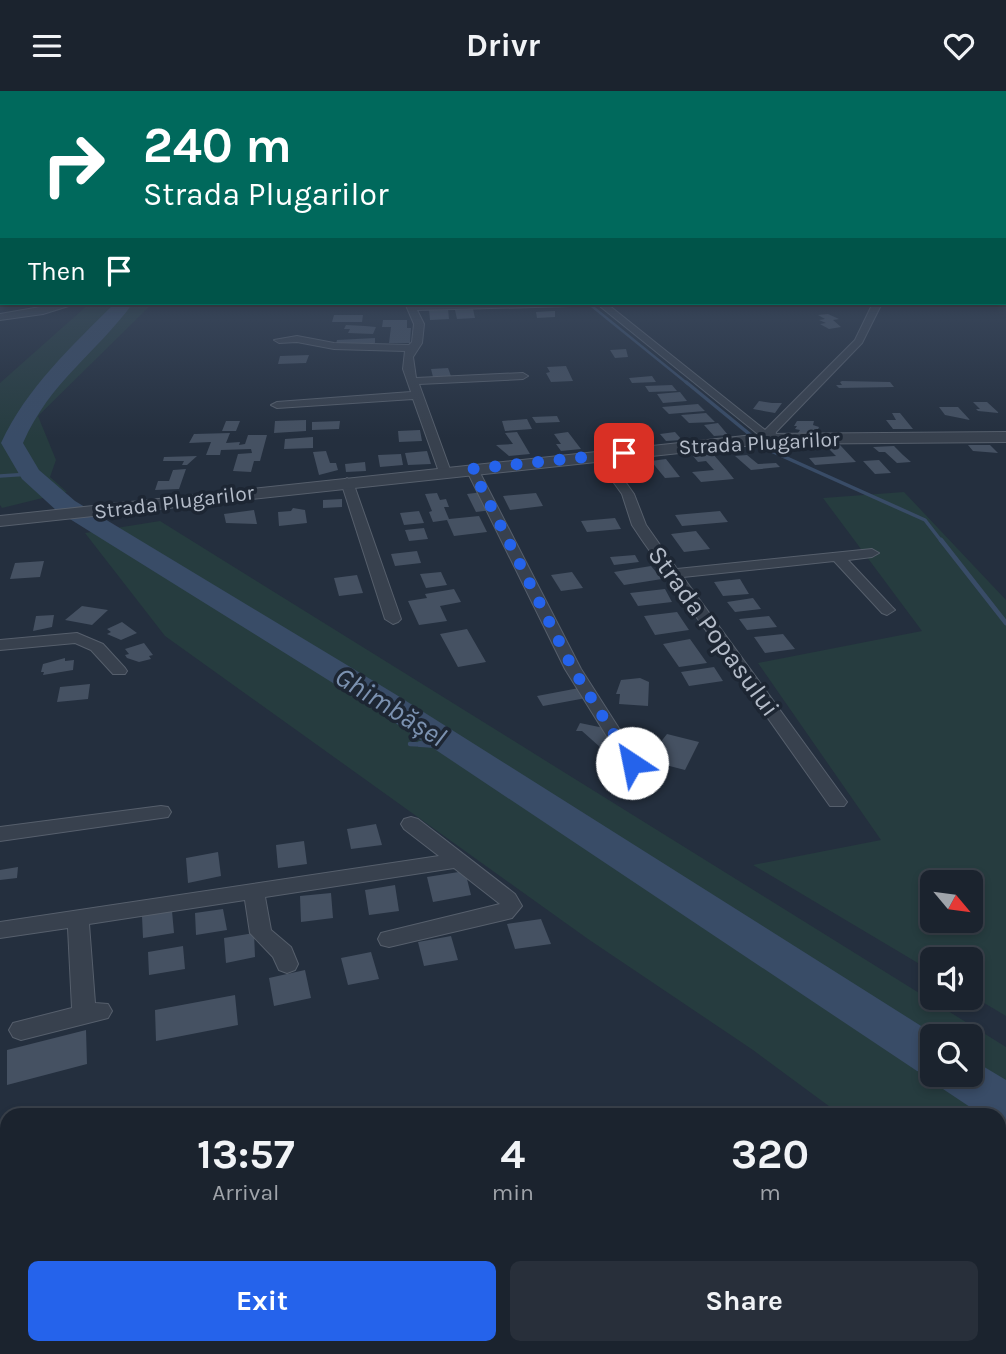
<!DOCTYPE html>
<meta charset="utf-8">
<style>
:root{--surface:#1b232e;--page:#282f3a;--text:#f1f3f6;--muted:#a0a4aa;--line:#39404a;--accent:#2563eb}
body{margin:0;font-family:Karla,sans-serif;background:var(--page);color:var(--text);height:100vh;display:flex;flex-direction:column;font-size:26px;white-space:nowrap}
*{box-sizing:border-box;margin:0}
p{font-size:23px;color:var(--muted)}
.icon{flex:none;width:38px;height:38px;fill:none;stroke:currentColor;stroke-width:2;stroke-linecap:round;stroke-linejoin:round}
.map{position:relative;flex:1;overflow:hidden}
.drawer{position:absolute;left:0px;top:1017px;width:1006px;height:247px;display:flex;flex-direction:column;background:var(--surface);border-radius:21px 21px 0 0;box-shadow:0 4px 10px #0003,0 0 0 2px var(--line)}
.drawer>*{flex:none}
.banner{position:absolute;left:0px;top:0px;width:1006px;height:214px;box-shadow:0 4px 10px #0003,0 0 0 2px var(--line);background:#00695c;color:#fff;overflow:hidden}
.needle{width:46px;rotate:119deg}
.fabs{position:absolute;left:920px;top:779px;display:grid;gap:14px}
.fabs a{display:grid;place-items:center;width:63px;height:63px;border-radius:10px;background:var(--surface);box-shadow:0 4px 10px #0003,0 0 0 2px var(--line);font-size:35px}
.pin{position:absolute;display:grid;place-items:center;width:60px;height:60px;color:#fff;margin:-30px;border-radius:14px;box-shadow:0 4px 10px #0006}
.me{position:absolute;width:77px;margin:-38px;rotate:326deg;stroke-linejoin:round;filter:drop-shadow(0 0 5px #0008)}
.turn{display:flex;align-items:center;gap:24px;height:147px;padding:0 28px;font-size:32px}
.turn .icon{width:91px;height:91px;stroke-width:2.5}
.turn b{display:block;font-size:49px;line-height:60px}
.then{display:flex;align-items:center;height:66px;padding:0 28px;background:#0003;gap:14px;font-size:26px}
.eta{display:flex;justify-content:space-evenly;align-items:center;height:119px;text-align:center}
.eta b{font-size:42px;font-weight:700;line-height:49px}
.action{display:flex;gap:14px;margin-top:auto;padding:14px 28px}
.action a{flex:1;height:80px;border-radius:10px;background:var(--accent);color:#fff;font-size:28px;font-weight:700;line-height:80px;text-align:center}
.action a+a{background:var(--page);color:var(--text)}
header{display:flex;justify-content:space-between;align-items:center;height:91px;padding:0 28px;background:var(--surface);font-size:32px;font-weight:700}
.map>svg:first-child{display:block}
.green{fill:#263c3f;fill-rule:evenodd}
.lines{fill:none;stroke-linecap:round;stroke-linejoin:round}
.stream-far3{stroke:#394c67;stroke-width:2.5}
.stream-far2{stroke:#394c67;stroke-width:3.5}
.stream-far1{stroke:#394c67;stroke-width:4.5}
.stream{stroke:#394c67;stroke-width:6}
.river{fill:#394c67;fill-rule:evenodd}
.building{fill:#455162}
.minor-casing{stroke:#565f6c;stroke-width:2}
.tertiary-casing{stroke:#565f6c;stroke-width:2}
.minor{fill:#38414e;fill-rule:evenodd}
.tertiary{fill:#38414e;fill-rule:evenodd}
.route{stroke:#2563eb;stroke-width:12;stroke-dasharray:0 21.6}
.labels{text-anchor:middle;stroke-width:7;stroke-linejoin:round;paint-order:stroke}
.far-street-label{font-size:21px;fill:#b4bcc9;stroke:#1d2633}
.street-label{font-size:26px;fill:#b4bcc9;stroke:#1d2633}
.water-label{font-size:28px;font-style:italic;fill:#7c92b1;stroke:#1d2633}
</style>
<header><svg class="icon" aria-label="menu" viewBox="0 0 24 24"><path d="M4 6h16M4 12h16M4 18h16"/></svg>Drivr<svg class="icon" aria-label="heart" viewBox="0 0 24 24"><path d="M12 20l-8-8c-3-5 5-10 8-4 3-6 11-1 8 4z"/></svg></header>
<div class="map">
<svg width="1006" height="1263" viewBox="0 0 1006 1263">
<rect width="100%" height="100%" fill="#242f3e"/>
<path class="green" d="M90,212H153L38,325L56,369L50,386L67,401L2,417L0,414V292Z
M904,401L1006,509V925L971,904V868H933V881L753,774L881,749L758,572L922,540L823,407ZM933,791H971V830H933Z
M160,430L1006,956V1147L999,1142V1024H841L753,959L588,848L165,545L85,442ZM933,945H971V984H933Z"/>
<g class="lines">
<path class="stream-far3" d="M588,212L688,293"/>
<path class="stream-far2" d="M686,291L769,359L925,429L942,451
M0,385L30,383"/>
<path class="stream-far1" d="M941,449L1006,532
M410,653L453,655"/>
<path class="stream" d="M420,653L453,655"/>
<path class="river" d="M115,212H133C95,264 51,289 23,352L39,379L75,410L395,603L937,945H933V984H971V968L1006,989V1035L999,1032V1024H982L943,998L937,984L917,980L373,617L57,420L22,388L1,352C27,296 72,255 115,212Z"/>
</g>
<path class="building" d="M448,218L449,228L430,229L429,219Z
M473,218L475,227L457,228L455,219Z
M555,220V226L537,227L536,221Z
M828,223L839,228L833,229L841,236L829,238L820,233L826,232L819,229L825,228L818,224Z
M334,224H363L362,231H332Z
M383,229H407V237H411L410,252H389L391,236H382Z
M346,234L365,235L376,236L373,243L348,242L350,238H344Z
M375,247V252L336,253L337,249Z
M626,258L628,266L615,267L610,259Z
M309,264L306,272L278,273L280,265Z
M566,275L573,290L551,291L546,282L550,281L547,276Z
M448,277L451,285L433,286L431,278Z
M652,285L656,291L632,292L629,287Z
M842,290L890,291L894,296L839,297L836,294H842L840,291Z
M672,294L677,300L649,301L645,295Z
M680,301L687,310L663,312L657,303Z
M759,310L772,312H782L775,322L753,318Z
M973,311H987L999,322L978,320L976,318H980Z
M698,313L705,320L669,323L662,316Z
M939,316H958L970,329L945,324Z
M706,322L715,331L689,332L681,324Z
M892,322H900L913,338H893L886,329H896Z
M557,325L560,331L536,332L532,326Z
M527,328L532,338L505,340L502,330Z
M306,329V340L274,342L275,330Z
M226,330H240L236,340H222Z
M340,330L339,338L312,339V331Z
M797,330H814L813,334L819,336L816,343L798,342L800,339L795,338L797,335H794Z
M718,332L728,344L714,345L704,334Z
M420,339L422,350L399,351L398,340Z
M517,341L530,363L509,365L496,354L513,353L505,342Z
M568,341L581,358L561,360L556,353H561L554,343Z
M675,341L682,349L666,350L660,343Z
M230,342L226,352L240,351L239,354L245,353L248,344H267L260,370H254L251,381L233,380L238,363L252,362L251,358L221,359L220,364H206L211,351L189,352L194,343Z
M313,346V357L284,358L285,348Z
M632,346L638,353L615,355L609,348Z
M840,354L856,371L815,374L809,367L836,365L826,355Z
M968,354H990L998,362L973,360Z
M894,355L903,364L911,371L897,372L885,361H879L873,356Z
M326,360L330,372H336L338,379L319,384L313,361Z
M427,360L431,373L408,374L405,362Z
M401,363L403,374L380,376L378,364Z
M713,363L726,378L734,388L701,391L695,384L692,381L714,379L706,370L698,371L693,365Z
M747,364L758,373L776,372L780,376L751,379L735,365Z
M197,365L187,374H182L184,370H163L164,366Z
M666,368L680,386L665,387L651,370Z
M879,369L891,382L875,383L863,370Z
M365,371L366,380L346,381L345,373Z
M186,378L179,398L155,399L158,390H169L173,379Z
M483,401L492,419L476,421L467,403Z
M437,402L440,409L446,408L449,416H444L449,428L479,425L487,441L454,445L447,429L433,431L429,421L432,420L425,403Z
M536,402L543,415L510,419L503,405Z
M342,408V416L323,417V409Z
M293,417L305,419L307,432L279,435L278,421L291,420Z
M254,419L257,433L226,432L224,423Z
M419,420L424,432L404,434L400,422Z
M720,420L728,431L682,435L675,424Z
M615,427L621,438L587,441L581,430Z
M424,437L428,448L409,450L405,439Z
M696,440L710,458L684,461L671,443Z
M417,460L421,472L395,475L391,463Z
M635,464L639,471L614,474L610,466Z
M44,470L40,486L10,488L15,472Z
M651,475L662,488L624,494L614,481Z
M441,481L447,494L426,497L420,483Z
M572,481L583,497L561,500L551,484Z
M357,484L363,502L339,505L334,487Z
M740,488L749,503L723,505L714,491Z
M454,498L461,511L440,515L447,530L419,534L408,510L427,507L425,503Z
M665,498L672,511L638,515L630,502Z
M753,507L761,518L735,521L727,511Z
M82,515L108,519L92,534L65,529Z
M677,521L689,539L655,544L644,525Z
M54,524L52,536L33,540L36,525Z
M769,525L777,536L747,539L739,528Z
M122,531L137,542L121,549L107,543L111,541L107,538Z
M467,538L486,571L458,576L440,543Z
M783,543L795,558L765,562L754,546Z
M690,548L707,572L679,576L663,553Z
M144,552L153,564L149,565L151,568L139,571L127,567L125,564L129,563L125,558Z
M65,567V570L74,569L73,579L43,584L44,581H41L43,573Z
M714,576L723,590L689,595L681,581Z
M640,587L649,591L648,615L619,613L620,603H616L621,589Z
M90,593L88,608L57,611L60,596Z
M579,597L586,607L543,615L537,605Z
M580,632L604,637L627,670L619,673L582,640H576Z
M667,643L699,651L685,679L654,671L659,659L655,658Z
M376,733L382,754L351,758L347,738Z
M304,750L307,773L278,777L276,754Z
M218,761L221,785L188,792L186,767Z
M18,776L17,787L0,789V779Z
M465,780L471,804L433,811L427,786Z
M395,794L399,820L369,824L365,799Z
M331,802L333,827L301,831L300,805Z
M223,818L227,839L196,844L195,822Z
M172,820L174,842L143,847L142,825Z
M541,828L551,853L515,858L507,833Z
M254,842L255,866L226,872L224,847Z
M451,845L458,869L424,875L418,851Z
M183,855L185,878L149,884L148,861Z
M371,861L379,888L348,894L341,867Z
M305,879L311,907L274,915L269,887Z
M235,904L238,934L156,950L155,919Z
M86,939L87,973L7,994V959Z"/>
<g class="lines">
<defs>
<path id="minor" d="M1004,174H1006V180H1004Z
M0,202H2V208H0Z
M63,212H78L43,223L0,229V223Z
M405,212H577L572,215L417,219L424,233L422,252L413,266L416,287L523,282L528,285L523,288L419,293L451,381L445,385L439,381L413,308L277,317L271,314L277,311L411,301L403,278L405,260L334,258L297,251L279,252L274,249L297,245L334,252L409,254L412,251L414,233Z
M596,212H606L765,339L855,249L873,212H882L862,252L776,341L775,348L769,352Z
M600,360L604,361L634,403L646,434L677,478L872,458L879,462L872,466L848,469L892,516L895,519L887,524L882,522L834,470L683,486L844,707L847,711L844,715H830L642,449L632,434L622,403L594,364Z
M472,374L478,378L581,578L641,672L638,676H626L565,578L466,378Z
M347,387L353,391L401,528L398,531L393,533L385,528L341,391Z
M77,542L103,553L125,577L127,580L125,583H113L91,559L75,552L0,559V549Z
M161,715L168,716L171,721L168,726L0,750V736Z
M411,726L418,728L515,803L522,815L512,827L504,829L389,856L381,854L378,848L381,842L500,813L454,777L265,806L271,839L291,856L298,873L295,879L287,882L279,879L273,866L250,842L245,809L89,833L95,912L108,913L112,920L108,927L21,949L13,946L9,939L13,932L72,917L68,837L0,847V831L439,765L404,738L401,733L404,728Z
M7,1178V1206L0,1208V1180Z
M509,1256H555L552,1263H506Z"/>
<path id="tertiary" d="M1006,341V351L763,353L0,435V425L763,343Z"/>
</defs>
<use href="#minor" class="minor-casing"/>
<use href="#tertiary" class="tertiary-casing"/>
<use href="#minor" class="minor"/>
<use href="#tertiary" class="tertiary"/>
</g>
<linearGradient id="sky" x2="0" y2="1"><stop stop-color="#141a22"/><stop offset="0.49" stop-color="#3f4d63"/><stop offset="1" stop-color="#3f4d63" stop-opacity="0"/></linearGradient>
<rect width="1006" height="347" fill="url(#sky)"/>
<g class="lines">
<path class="route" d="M624,362L472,378L573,578L632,672"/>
</g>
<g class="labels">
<g class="far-street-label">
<text transform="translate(759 352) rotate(-3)" y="7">Strada Plugarilor</text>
<text transform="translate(174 411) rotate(-7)" y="7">Strada Plugarilor</text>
</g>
<g class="street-label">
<text transform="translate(714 540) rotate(54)" y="9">Strada Popasului</text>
</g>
<g class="water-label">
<text transform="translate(391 615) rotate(32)" y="10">Ghimbășel</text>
</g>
</g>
</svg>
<div class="fabs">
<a><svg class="needle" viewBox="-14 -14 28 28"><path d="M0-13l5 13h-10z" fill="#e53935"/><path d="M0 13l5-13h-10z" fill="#a0a4aa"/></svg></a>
<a><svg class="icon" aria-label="sound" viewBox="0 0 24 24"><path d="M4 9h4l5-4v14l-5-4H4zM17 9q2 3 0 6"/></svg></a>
<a><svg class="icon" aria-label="search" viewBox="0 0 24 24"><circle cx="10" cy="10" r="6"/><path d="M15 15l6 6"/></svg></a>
</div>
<div class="pin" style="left:624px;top:362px;background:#d93025"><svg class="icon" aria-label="arrive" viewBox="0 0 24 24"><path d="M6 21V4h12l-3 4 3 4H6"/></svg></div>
<svg class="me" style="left:632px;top:672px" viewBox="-20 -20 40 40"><circle r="19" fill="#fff"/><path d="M0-13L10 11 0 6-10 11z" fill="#2563eb"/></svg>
<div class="banner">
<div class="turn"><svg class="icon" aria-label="right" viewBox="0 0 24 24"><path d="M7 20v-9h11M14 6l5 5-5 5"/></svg><div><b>240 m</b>Strada Plugarilor</div></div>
<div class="then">Then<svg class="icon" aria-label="arrive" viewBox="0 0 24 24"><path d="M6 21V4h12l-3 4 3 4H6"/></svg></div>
</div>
<section class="drawer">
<div class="eta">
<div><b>13:57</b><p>Arrival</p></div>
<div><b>4</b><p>min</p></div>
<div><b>320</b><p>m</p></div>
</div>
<div class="action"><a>Exit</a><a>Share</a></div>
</section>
</div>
